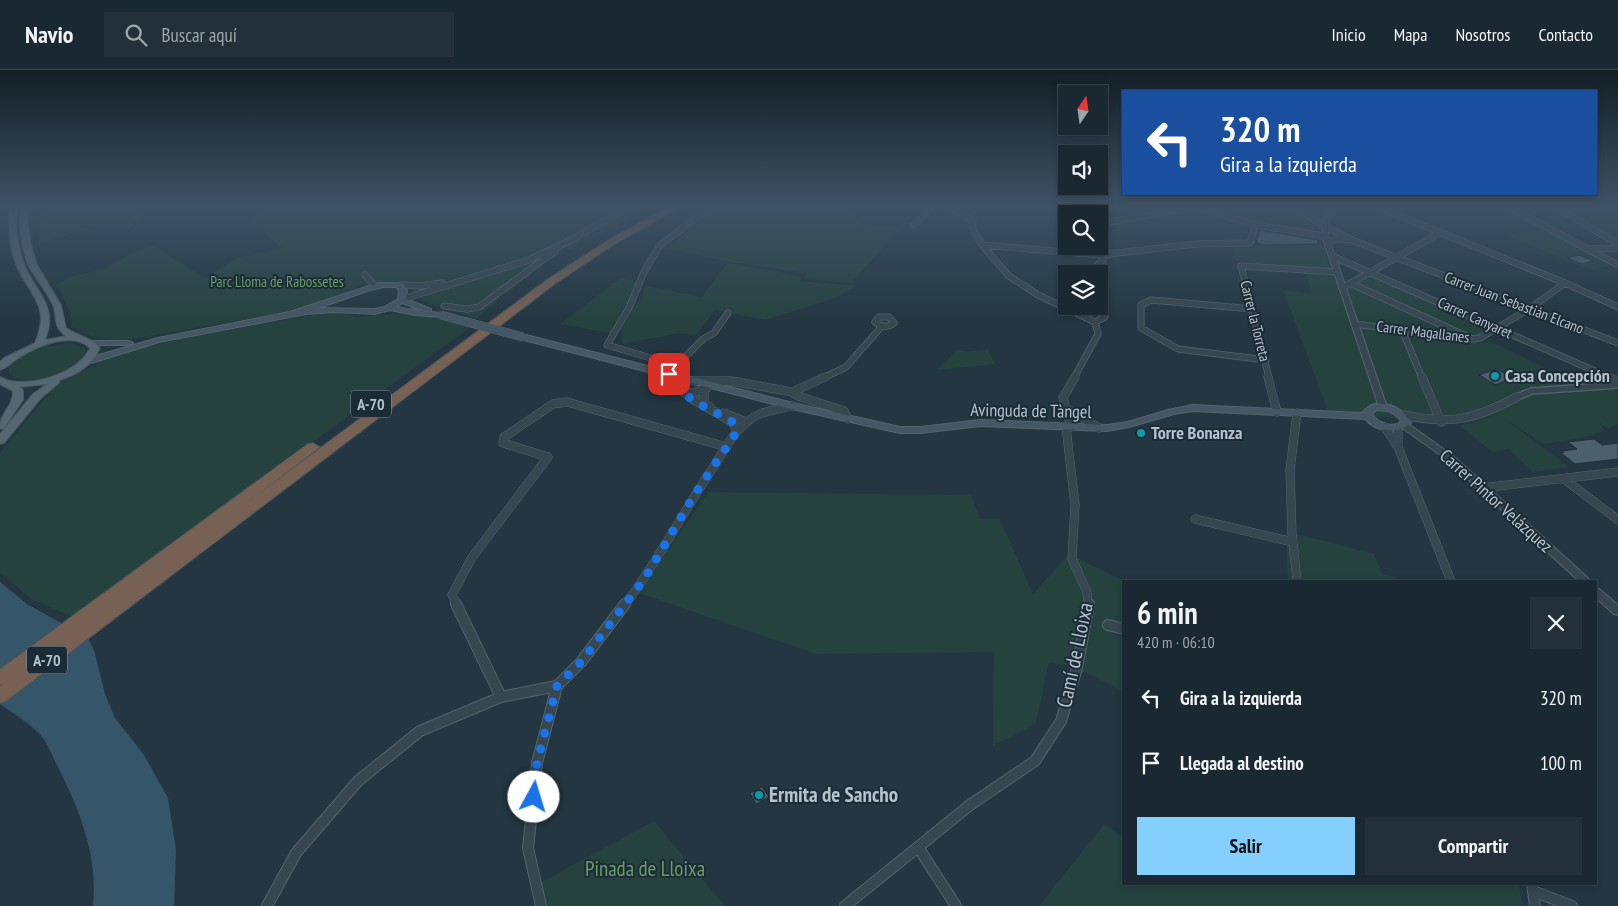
<!DOCTYPE html>
<html lang="es">
<meta charset="utf-8">
<style>
:root{--surface:#1a2831;--page:#233039;--text:#f1f3f6;--muted:#9fa6ab;--line:#38444d;--accent:#85cfff}
body{margin:0;font-family:"PT Sans Narrow",sans-serif;background:var(--page);color:var(--text);height:100vh;display:flex;flex-direction:column;font-size:19px;white-space:nowrap}
*{box-sizing:border-box;margin:0}
p{font-size:16px;color:var(--muted)}
.icon{flex:none;width:28px;height:28px;fill:none;stroke:currentColor;stroke-width:2;stroke-linecap:round;stroke-linejoin:round}
.map{position:relative;flex:1;overflow:hidden}
.sheet{position:absolute;left:1122px;top:510px;width:475px;height:305px;display:flex;flex-direction:column;background:var(--surface);border-radius:0px;box-shadow:0 2px 8px #0003,0 0 0 1px var(--line)}
.sheet>*{flex:none}
.guide{position:absolute;left:1122px;top:20px;width:475px;height:105px;border-radius:0px;box-shadow:0 2px 8px #0003,0 0 0 1px var(--line);background:#1a4fa0;color:#fff;overflow:hidden}
.needle{width:32px;rotate:13deg}
.controls{position:absolute;left:1058px;top:15px;display:grid;gap:10px}
.controls a{display:grid;place-items:center;width:50px;height:50px;border-radius:0px;background:var(--surface);box-shadow:0 2px 8px #0003,0 0 0 1px var(--line);font-size:25px}
.pin{position:absolute;display:grid;place-items:center;width:42px;height:42px;color:#fff;margin:-21px;border-radius:10px;box-shadow:0 2px 8px #0006}
.me{position:absolute;width:55px;margin:-28px;rotate:6deg;stroke-linejoin:round;filter:drop-shadow(0 0 4px #0008)}
.turn{display:flex;align-items:center;gap:18px;height:105px;padding:0 15px;font-size:22px}
.turn .icon{width:65px;height:65px;stroke-width:2.5}
.turn b{display:block;font-size:35px;line-height:42px}
.round{display:grid;place-items:center;flex:none;width:52px;height:52px;border-radius:0px;background:var(--page)}
.head{display:flex;align-items:center;justify-content:space-between;height:85px;padding:0 15px}
h1{font-size:30px;font-weight:700;line-height:38px}
.cta{display:flex;gap:10px;margin-top:auto;padding:10px 15px}
.cta a{flex:1;height:58px;border-radius:0px;background:var(--accent);color:#111;font-size:20px;font-weight:700;line-height:58px;text-align:center}
.cta a+a{background:var(--page);color:var(--text)}
ul{padding:0;list-style:none}
li{display:flex;align-items:center;gap:15px;height:65px;padding:0 15px}
li div{flex:1}
li b{display:block;font-size:19px}
li em{font-style:normal}
header{display:flex;align-items:center;gap:30px;box-sizing:border-box;height:70px;padding:0 25px;background:var(--surface);border-bottom:1px solid var(--line)}
header strong{font-size:24px}
nav{display:flex;gap:28px;margin-inline-start:auto;font-size:18px}
.search{width:350px;height:45px;background:var(--page);display:flex;align-items:center;gap:12px;box-sizing:border-box;padding:0 18px;border-radius:0px;color:var(--muted);font-size:19px}
.map>svg:first-child{display:block}
.green{fill:#25423f}
.water{fill:#355669}
.building{fill:#4b606c;stroke:#1e2e38}
.lines{fill:none;stroke-linecap:round;stroke-linejoin:round}
.pedestrian-casing{stroke:#55656e;stroke-width:8}
.minor-far2-casing{stroke:#55656e;stroke-width:7}
.minor-far1-casing{stroke:#55656e;stroke-width:9}
.minor-casing{stroke:#55656e;stroke-width:12}
.tertiary-casing{stroke:#55656e;stroke-width:2}
.secondary-casing{stroke:#55656e;stroke-width:2}
.primary-casing{stroke:#44535d;stroke-width:2}
.motorway-casing{stroke:#42525b;stroke-width:2}
.pedestrian{stroke:#374750;stroke-width:5.5}
.minor-far2{stroke:#374750;stroke-width:5.5}
.minor-far1{stroke:#374750;stroke-width:8}
.minor{stroke:#374750;stroke-width:10}
.tertiary{fill:#374750;fill-rule:evenodd}
.secondary{fill:#455764;fill-rule:evenodd}
.primary{fill:#556771;fill-rule:evenodd}
.motorway{fill:#776154;fill-rule:evenodd}
.secondary-bridge-casing{stroke:#55656e;stroke-width:9;stroke-linecap:butt}
.secondary-bridge{stroke:#455764;stroke-width:8}
.route{stroke:#1a73e8;stroke-width:9;stroke-dasharray:0 16.2}
.culture-dot{fill:#0f9aa8;stroke:#1c2c36;stroke-width:2}
.labels{text-anchor:middle;stroke-width:4;stroke-linejoin:round;paint-order:stroke}
.far-park-label{font-size:15px;fill:#699e69;stroke:#1c2c36}
.far-street-label{font-size:15px;fill:#b4c2cb;stroke:#1c2c36}
.shield{fill:#1c2c36;stroke:#86959e;stroke-width:1}
.shield-label{font-size:16px;font-weight:bold;fill:#b4c2cb}
.poi-label{font-size:18px;font-weight:bold;fill:#b4c2cb;stroke:#1c2c36;text-anchor:start}
.street-label{font-size:18px;fill:#b4c2cb;stroke:#1c2c36}
.near-street-label{font-size:21px;fill:#b4c2cb;stroke:#1c2c36}
.near-poi-label{font-size:21px;font-weight:bold;fill:#b4c2cb;stroke:#1c2c36;text-anchor:start}
.near-park-label{font-size:21px;fill:#699e69;stroke:#1c2c36}
</style>
<header>
<strong>Navio</strong>
<div class="search"><svg class="icon" aria-label="search" viewBox="0 0 24 24"><circle cx="10" cy="10" r="6"/><path d="M15 15l6 6"/></svg>Buscar aquí</div>
<nav><a>Inicio</a><a>Mapa</a><a>Nosotros</a><a>Contacto</a></nav>
</header>
<div class="map">
<svg width="1618" height="836" viewBox="0 0 1618 836">
<rect width="100%" height="100%" fill="#233641"/>
<path class="green" d="M42,136H150L128,160L105,153L39,174Z
M262,136H651L546,192L476,249L423,231L402,211L361,214L334,228L293,241L120,271C102,270 87,267 72,257C70,241 65,228 56,215L69,207L104,199L130,184L152,175L205,208L238,188L282,178L250,152Z
M717,136H846L863,156L901,158L851,213L804,209L805,203L725,191L668,178Z
M1212,136H1289L1314,152L1313,161C1279,159 1245,150 1212,140Z
M1554,136H1618V174Z
M1547,158L1615,194L1591,200L1508,166Z
M1318,174L1324,176L1331,201L1337,202L1342,218L1372,202L1497,258L1474,269L1402,260L1407,264L1471,273L1492,272L1580,315L1614,319L1618,325V353L1608,359L1599,352L1605,361L1581,368L1543,374L1501,346L1569,397L1533,402L1509,379L1493,382L1459,355L1473,353L1499,344L1478,350L1450,354L1439,344L1430,351L1328,342L1283,220L1311,223L1306,199L1251,196L1249,191L1237,190L1232,177Z
M727,193L801,206L800,211L855,216L838,227L765,250L715,240L697,265L679,263L622,274L621,259L647,216L702,227Z
M621,208L639,212L614,264L560,254Z
M330,243H341L357,247L394,244L444,247L472,256L73,547L33,530L0,503V383L47,326L61,312L116,284L194,266L306,246Z
M68,273L84,277L86,281C80,303 26,319 9,304V298C23,280 47,275 68,273Z
M988,279L995,294L936,300L957,280L968,282Z
M708,422L971,425L980,449H1000L1033,524L1069,484L1124,511V622L1077,598L1049,592L1036,654L993,676L994,582L816,584L639,523Z
M1286,461L1374,484L1382,504L1408,511H1288Z
M654,751L725,836H541L536,815Z
M1104,754L1124,769V814H1519L1522,836H1039Z"/>
<path class="water" d="M0,512L27,534L88,568L94,580L105,624L115,648L144,685L168,728L176,780L174,836H93C98,786 80,741 58,697C53,688 49,676 42,667C35,657 11,642 0,634Z"/>
<path class="building" d="M1260,160L1318,170V174L1264,175L1256,172Z
M1579,185L1593,191L1582,194L1567,188Z
M1496,299L1512,307L1496,315L1479,305Z
M1594,369L1602,375L1618,373V389L1575,394L1561,383L1564,382L1562,381L1577,379L1568,372Z
M762,717L769,727L756,734L750,723Z"/>
<g class="lines">
<defs>
<path id="pedestrian" d="M1517,327L1532,321L1618,315"/>
<path id="minor-far2" d="M947,136L973,151L972,158L982,175L1009,206L1038,225L1095,252L1098,264L1074,308
M1192,136L1255,155L1325,166
M1293,136L1324,156L1354,171L1618,273
M1375,136L1565,213L1618,237
M1506,136L1618,195
M1554,136L1618,174
M1097,144L1101,136
M1099,154L1195,137
M914,155L933,136
M1099,170L1109,185
M1328,174L1335,169L1347,170
M982,175L1100,185L1196,174L1250,173L1255,155
M1590,179L1618,178
M1332,186L1611,308
M1094,204V198L1103,190L1100,185
M365,205L374,215
M1352,214L1466,266
M400,215L420,216L442,213
M1342,218L1440,163
M403,229L529,190L571,170L631,136
M444,236L467,239L479,237L555,181
M1253,239L1151,230L1141,235V258L1178,279L1266,290
M879,247H889L894,253C888,258 881,257 875,252Z
M1095,252L1105,247L1099,231
M1354,254L1474,269L1480,268L1529,239L1565,213
M1402,260L1422,308
M681,297L607,275L629,238L643,204L659,176L712,136
M671,308L669,304L685,294V287L703,269L714,263L728,243
M823,308L846,297L882,256
M1269,308L1241,196L1337,202"/>
<path id="minor-far1" d="M671,307L689,327L734,353L736,363
M1268,307L1277,342
M1422,307L1441,352
M1608,307L1618,311
M694,311H732L792,322L798,326L844,341L848,349
M704,319V333L710,337
M683,322L693,323L707,318
M792,322L825,307
M1065,337L1099,358
M724,343L746,352
M1297,343L1290,400L1292,463L1297,511
M1403,345C1452,355 1473,350 1517,327
M1066,357L1075,435L1072,489L1087,522L1088,535
M1071,357L1063,328L1075,307
M1385,357L1398,377L1451,511
M1398,358V375
M1564,409L1618,450
M1482,418L1618,402
M1195,449L1293,472
M457,535L452,525L471,489L548,387L503,373L504,367L553,334L567,332L727,377
M625,535C658,491 683,442 714,396C723,382 732,364 746,353C758,341 776,340 792,336"/>
<path id="minor" d="M456,534L501,627
M1108,555L1124,559
M918,777L956,836
M1532,814L1535,836
M1533,821L1572,836
M267,836L296,783L358,711L420,661L501,627L557,616
M541,836L528,778L537,693L557,616L581,592L625,534
M845,836L970,735L1035,691L1061,651L1077,598L1089,534"/>
<path id="tertiary" d="M1332,136H1338L1329,150L1328,166L1387,337L1386,339H1383L1379,337L1322,166L1323,150Z
M1401,353H1407L1452,385L1588,508L1590,511H1579L1446,389L1401,357L1400,355Z
M1596,518L1599,519L1618,535V545L1614,544L1596,528Z"/>
<path id="secondary" d="M378,213H403L407,221L406,229L431,239V242L441,243L445,245L441,247L415,245L390,240L375,244L333,242L306,244L159,272L88,294L84,291L85,289L158,268L290,242ZM384,217H397L399,221L398,229L384,237L375,239L319,238L370,220ZM403,233L422,241L396,237Z
M520,265H526L793,333L900,357H921L980,350L1107,355L1128,352L1168,340L1193,335L1362,343C1365,340 1368,336 1372,335C1386,330 1406,340 1411,353C1399,365 1376,362 1365,349L1193,341L1174,344L1129,357L1107,361L980,356L921,363H900L792,339L520,269ZM1376,340C1386,340 1397,342 1401,352C1391,358 1378,353 1372,344Z
M89,271H129L133,273L129,275H89Z"/>
<path id="primary" d="M9,136H17C16,156 17,176 24,194C36,223 59,236 45,270L66,266C52,256 58,248 53,235C47,222 37,210 30,198C21,181 19,155 20,136H28L27,148L31,175L37,195L61,235L66,258C78,266 91,267 100,278C91,296 79,304 60,310L59,313L41,328L4,373L0,374V364L33,324L47,314L20,317L23,320V330L4,358L0,359C0,341 13,338 13,321L0,314V307C4,308 7,311 11,311C37,315 78,303 90,278C72,261 38,276 20,287C13,291 7,298 0,300V292L4,288L35,273C51,233 30,228 16,194C9,176 8,156 9,136Z"/>
<path id="motorway" d="M671,136H682L613,175L556,213L6,631L0,633V616L3,614L0,615V599L308,374L313,373L320,377L241,437L548,209L607,171Z"/>
</defs>
<use href="#pedestrian" class="pedestrian-casing"/>
<use href="#minor-far2" class="minor-far2-casing"/>
<use href="#minor-far1" class="minor-far1-casing"/>
<use href="#minor" class="minor-casing"/>
<use href="#tertiary" class="tertiary-casing"/>
<use href="#secondary" class="secondary-casing"/>
<use href="#primary" class="primary-casing"/>
<use href="#motorway" class="motorway-casing"/>
<use href="#pedestrian" class="pedestrian"/>
<use href="#minor-far2" class="minor-far2"/>
<use href="#minor-far1" class="minor-far1"/>
<use href="#minor" class="minor"/>
<use href="#tertiary" class="tertiary"/>
<use href="#secondary" class="secondary"/>
<use href="#primary" class="primary"/>
<use href="#motorway" class="motorway"/>
<defs>
<path id="secondary-bridge" d="M441,245L523,267"/>
</defs>
<use href="#secondary-bridge" class="secondary-bridge-casing"/>
<use href="#secondary-bridge" class="secondary-bridge"/>
</g>
<linearGradient id="sky" x2="0" y2="1"><stop stop-color="#131e24"/><stop offset="0.54" stop-color="#3f5265"/><stop offset="1" stop-color="#3f5265" stop-opacity="0"/></linearGradient>
<rect width="1618" height="253" fill="url(#sky)"/>
<g class="lines">
<path class="route" d="M534,727L537,693L557,616L581,592L645,508L693,427L736,363L734,353C711,338 682,331 669,304"/>
</g>
<g class="culture-dot">
<circle cx="1495" cy="306" r="5"/>
<circle cx="1141" cy="363" r="5"/>
<circle cx="759" cy="725" r="5"/>
</g>
<g class="labels">
<g class="far-park-label">
<text x="277" y="217">Parc Lloma de Rabossetes</text>
</g>
<g class="far-street-label">
<text transform="translate(1514 233) rotate(21)" y="5">Carrer Juan Sebastián Elcano</text>
<text transform="translate(1475 248) rotate(24)" y="5">Carrer Canyaret</text>
<text transform="translate(1255 251) rotate(76)" y="5">Carrer la Torreta</text>
<text transform="translate(1423 262) rotate(7)" y="5">Carrer Magallanes</text>
</g>
<g class="shield">
<rect x="351" y="320.5" width="40" height="27" rx="4"/>
<rect x="27" y="576.5" width="40" height="27" rx="4"/>
</g>
<g class="shield-label">
<text x="371" y="340">A-70</text>
<text x="47" y="596">A-70</text>
</g>
<g class="poi-label">
<text x="1505" y="312">Casa Concepción</text>
<text x="1151" y="369">Torre Bonanza</text>
</g>
<g class="street-label">
<text transform="translate(1031 341) rotate(1)" y="6">Avinguda de Tàngel</text>
<text transform="translate(1496 431) rotate(42)" y="6">Carrer Pintor Velázquez</text>
</g>
<g class="near-street-label">
<text transform="translate(1075 585) rotate(-78)" y="7">Camí de Lloixa</text>
</g>
<g class="near-poi-label">
<text x="769" y="732">Ermita de Sancho</text>
</g>
<g class="near-park-label">
<text x="645" y="806">Pinada de Lloixa</text>
</g>
</g>
</svg>
<div class="controls">
<a><svg class="needle" viewBox="-14 -14 28 28"><path d="M0-13l5 13h-10z" fill="#e53935"/><path d="M0 13l5-13h-10z" fill="#9fa6ab"/></svg></a>
<a><svg class="icon" aria-label="sound" viewBox="0 0 24 24"><path d="M4 9h4l5-4v14l-5-4H4zM17 9q2 3 0 6"/></svg></a>
<a><svg class="icon" aria-label="search" viewBox="0 0 24 24"><circle cx="10" cy="10" r="6"/><path d="M15 15l6 6"/></svg></a>
<a><svg class="icon" aria-label="layers" viewBox="0 0 24 24"><path d="M12 4l9 5-9 5-9-5zM3 14l9 5 9-5"/></svg></a>
</div>
<div class="pin" style="left:669px;top:304px;background:#d93025"><svg class="icon" aria-label="arrive" viewBox="0 0 24 24"><path d="M6 21V4h12l-3 4 3 4H6"/></svg></div>
<svg class="me" style="left:534px;top:727px" viewBox="-20 -20 40 40"><circle r="19" fill="#fff"/><path d="M0-13L10 11 0 6-10 11z" fill="#1a73e8"/></svg>
<div class="guide">
<div class="turn"><svg class="icon" aria-label="left" viewBox="0 0 24 24"><path d="M17 20v-9H6M10 6l-5 5 5 5"/></svg><div><b>320 m</b>Gira a la izquierda</div></div>
</div>
<section class="sheet">
<div class="head"><div><h1>6 min</h1><p>420 m · 06:10</p></div><a class="round"><svg class="icon" aria-label="close" viewBox="0 0 24 24"><path d="M6 6l12 12M18 6L6 18"/></svg></a></div>
<ul>
<li><svg class="icon" aria-label="left" viewBox="0 0 24 24"><path d="M17 20v-9H6M10 6l-5 5 5 5"/></svg><div><b>Gira a la izquierda</b></div><em>320 m</em></li>
<li><svg class="icon" aria-label="arrive" viewBox="0 0 24 24"><path d="M6 21V4h12l-3 4 3 4H6"/></svg><div><b>Llegada al destino</b></div><em>100 m</em></li>
</ul>
<div class="cta"><a>Salir</a><a>Compartir</a></div>
</section>
</div>
